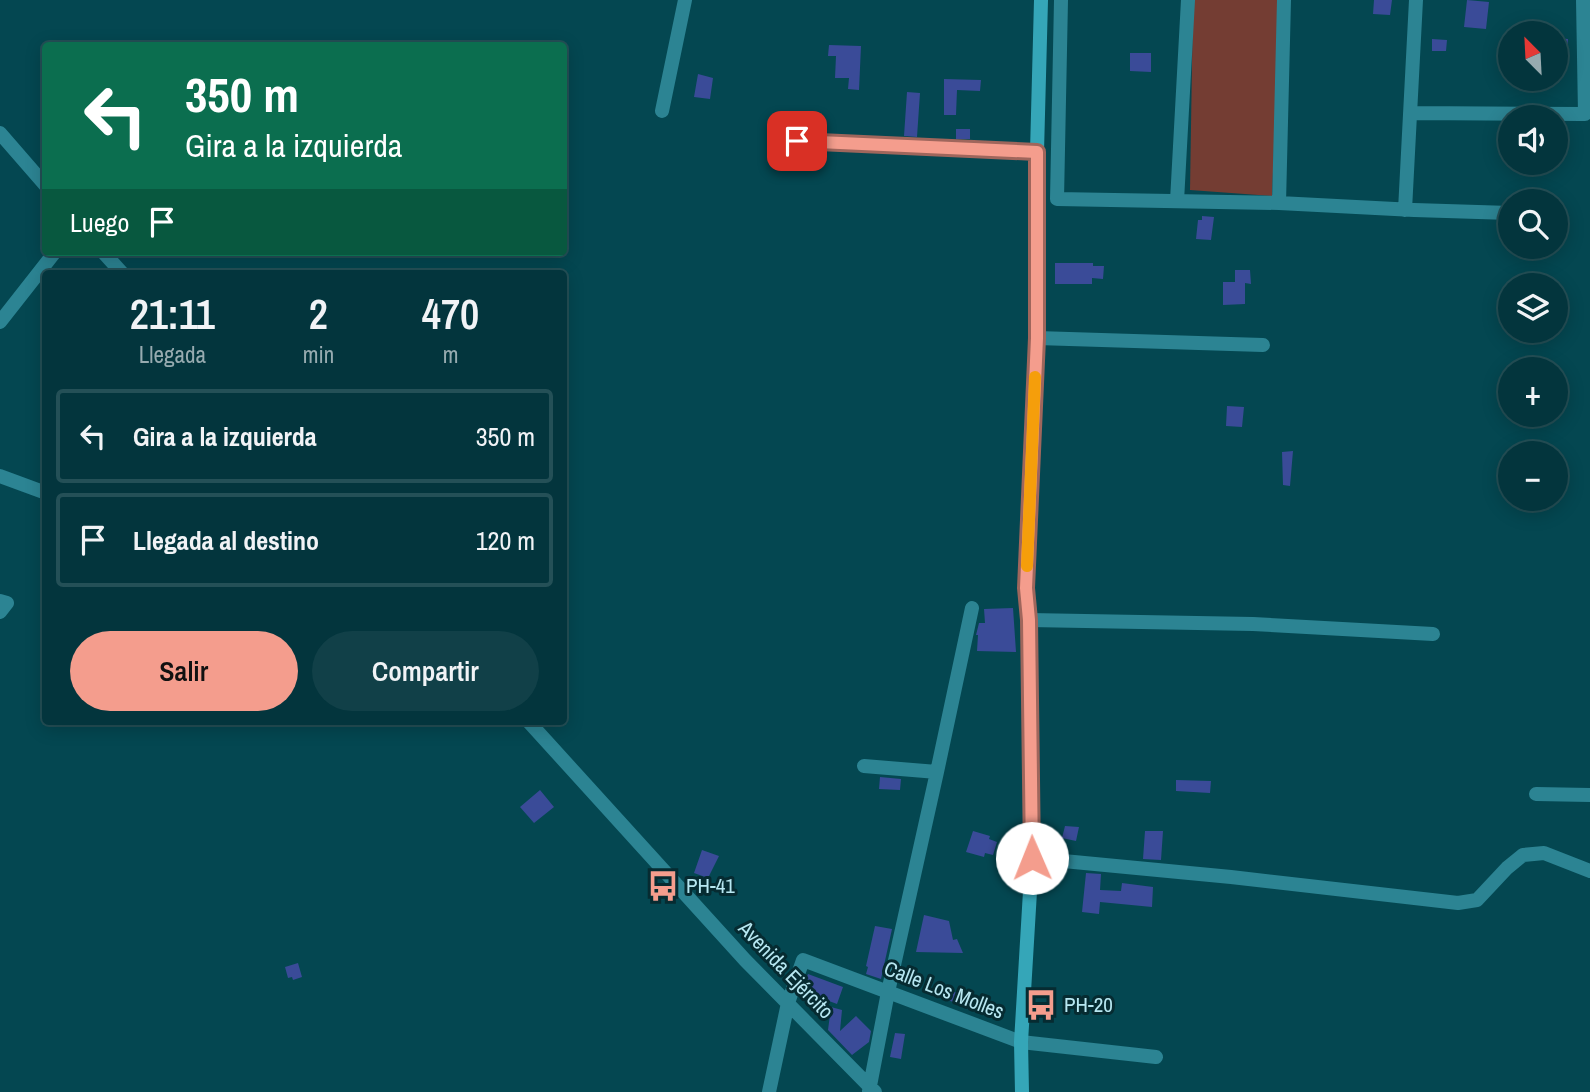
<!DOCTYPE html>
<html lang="es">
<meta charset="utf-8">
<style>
:root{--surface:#03353d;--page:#114048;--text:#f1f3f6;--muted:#97abb0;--line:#245057;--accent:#f49d8d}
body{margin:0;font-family:"Archivo Narrow",sans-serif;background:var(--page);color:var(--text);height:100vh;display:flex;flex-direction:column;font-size:26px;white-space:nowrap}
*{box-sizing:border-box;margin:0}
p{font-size:23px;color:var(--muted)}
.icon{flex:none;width:38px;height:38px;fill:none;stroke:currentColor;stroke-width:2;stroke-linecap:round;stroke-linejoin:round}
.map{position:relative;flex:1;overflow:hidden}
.side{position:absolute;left:42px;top:270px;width:525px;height:455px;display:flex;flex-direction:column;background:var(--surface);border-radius:7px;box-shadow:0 4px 18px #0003,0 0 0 2px var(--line)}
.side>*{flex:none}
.guide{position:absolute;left:42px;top:42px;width:525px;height:214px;border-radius:7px;box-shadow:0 4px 18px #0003,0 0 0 2px var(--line);background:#0b6e4f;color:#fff;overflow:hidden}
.needle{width:46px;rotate:336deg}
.controls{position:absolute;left:1498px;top:21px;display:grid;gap:14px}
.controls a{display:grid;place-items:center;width:70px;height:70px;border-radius:50%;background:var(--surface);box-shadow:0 4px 18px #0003,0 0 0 2px var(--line);font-size:35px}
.pin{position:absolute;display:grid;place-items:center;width:60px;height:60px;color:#fff;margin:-30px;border-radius:14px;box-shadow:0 4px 10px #0006}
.me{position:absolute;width:77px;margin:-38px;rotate:359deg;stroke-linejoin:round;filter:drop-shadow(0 0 5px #0008)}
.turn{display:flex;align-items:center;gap:24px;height:147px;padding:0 28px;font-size:32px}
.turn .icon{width:91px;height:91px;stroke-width:2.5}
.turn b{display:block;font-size:49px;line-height:60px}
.then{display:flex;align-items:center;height:66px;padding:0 28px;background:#0003;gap:14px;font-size:26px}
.eta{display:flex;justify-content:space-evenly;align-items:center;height:119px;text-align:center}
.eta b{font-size:42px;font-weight:600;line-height:49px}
.button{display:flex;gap:14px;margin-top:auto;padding:14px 28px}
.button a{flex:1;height:80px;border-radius:42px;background:var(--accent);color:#111;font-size:28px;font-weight:600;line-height:80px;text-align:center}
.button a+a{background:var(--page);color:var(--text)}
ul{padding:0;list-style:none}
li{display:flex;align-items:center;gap:21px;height:94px;margin:0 14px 10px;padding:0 14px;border:4px solid var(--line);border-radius:7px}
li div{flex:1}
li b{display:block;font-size:26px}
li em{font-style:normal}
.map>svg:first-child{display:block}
.green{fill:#743d33}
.building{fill:#3a4b98}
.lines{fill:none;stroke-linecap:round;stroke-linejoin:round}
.street{stroke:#2c8493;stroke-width:14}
.secondary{stroke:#35a6b8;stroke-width:14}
.route-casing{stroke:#9f665c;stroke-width:18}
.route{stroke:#f49d8d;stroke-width:12}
.slow{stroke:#f59e0b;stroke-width:12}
.labels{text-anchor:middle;stroke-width:6;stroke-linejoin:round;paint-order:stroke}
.poi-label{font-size:21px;fill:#b7e7f1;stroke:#062b31;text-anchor:start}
.street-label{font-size:21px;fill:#b7e7f1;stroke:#062b31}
</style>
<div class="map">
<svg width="1590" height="1092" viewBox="0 0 1590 1092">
<rect width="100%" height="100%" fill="#044751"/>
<path class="green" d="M1193,0H1280L1272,196L1190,190Z"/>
<path class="building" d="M1374,0H1392L1390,15L1373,14Z
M1467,0L1489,2L1486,29L1464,27Z
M1556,38L1568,39L1567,57L1556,56Z
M1432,39L1447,40L1446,51H1432Z
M829,45L861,46L859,90L848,89L849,78H835L836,56H828Z
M1130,53H1151V72L1130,71Z
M698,74L713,78L710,99L694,97Z
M944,79L981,80L980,91L957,90L956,115H944Z
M907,92L920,93L917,137L904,136Z
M956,129H970V139H956Z
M1202,216L1214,217L1211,240L1196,239L1198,220H1202Z
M1055,263H1093V266H1104L1103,279L1092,278V284H1055Z
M1235,270H1250L1251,284L1245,283V304L1223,305V282H1235Z
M1227,406L1244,407L1242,427L1226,426Z
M1293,451L1290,486L1283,485L1282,452Z
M1013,608L1016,652L977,651L978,635H976L979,623H985L984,609Z
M880,777L901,779L900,790L879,789Z
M1176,780L1211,781L1210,793L1176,791Z
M540,790L554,807L534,823L520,807Z
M1065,826L1079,827L1076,841L1062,838Z
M973,831L990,836L989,839L997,842L993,855L985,853L984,857L966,852Z
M1145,831H1163L1161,860L1143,859Z
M702,850L719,856L708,878L694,873Z
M1086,873L1101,874L1100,890L1121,891L1122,883L1153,887L1152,907L1100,902L1099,914L1082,912Z
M924,915L949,921L953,940L957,939L963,953L916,952Z
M875,926L892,929L881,979L866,974L868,967L866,966Z
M298,963L302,977L293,980L292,977L288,978L285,967Z
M808,974L843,987L837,1004L802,991Z
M950,990L987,1006L983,1015L946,999Z
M831,1007L842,1010L840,1031L856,1016L871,1031L869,1042L852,1055L828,1030Z
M895,1033L905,1034L901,1059L890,1057Z"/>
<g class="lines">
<path class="street" d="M1061,0L1057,199L1279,203L1414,210L1510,213
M662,111L685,0
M1410,113L1585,114L1583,0
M0,133L46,186
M797,141L1037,152
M1177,201L1188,0
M1279,203L1284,0
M1405,210L1416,0
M103,252L122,273
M0,322L55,252
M1037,338L1263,345
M0,476L46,493
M0,601L7,603L0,612
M1029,620L1253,624L1433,634
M528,721L745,960L875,1092
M864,766L937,772
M1536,794L1590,795
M1032,858L1231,877L1458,903L1477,900L1507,868L1523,855L1544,853L1590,871
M869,1091L888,992L937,772L972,608
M769,1092L788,1003L803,960L1021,1042L1156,1057"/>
<path class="secondary" d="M1022,1092L1021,1042L1032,858L1029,620L1026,588L1037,338V152L1041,0"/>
</g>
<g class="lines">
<defs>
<path id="route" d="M797,141L1037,152V338L1026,588L1029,620L1032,858"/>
</defs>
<use href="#route" class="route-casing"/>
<use href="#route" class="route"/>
<path class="slow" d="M1027,566L1035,377"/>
</g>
<defs>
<symbol id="bus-bare" viewBox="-9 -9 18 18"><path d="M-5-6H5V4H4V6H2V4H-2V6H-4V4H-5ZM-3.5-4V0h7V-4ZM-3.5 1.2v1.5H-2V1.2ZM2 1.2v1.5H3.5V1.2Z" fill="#f49d8d" stroke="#062b31" stroke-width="2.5" paint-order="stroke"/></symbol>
</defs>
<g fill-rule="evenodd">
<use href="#bus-bare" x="641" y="864" width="44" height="44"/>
<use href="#bus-bare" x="1019" y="983" width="44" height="44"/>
</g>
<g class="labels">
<g class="poi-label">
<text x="686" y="893">PH-41</text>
<text x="1064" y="1012">PH-20</text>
</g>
<g class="street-label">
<text transform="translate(786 970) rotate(46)" y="7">Avenida Ejército</text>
<text transform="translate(944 990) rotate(21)" y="7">Calle Los Molles</text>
</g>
</g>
</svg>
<div class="controls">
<a><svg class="needle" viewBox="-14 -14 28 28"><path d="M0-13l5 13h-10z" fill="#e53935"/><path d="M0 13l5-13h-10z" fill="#97abb0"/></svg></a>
<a><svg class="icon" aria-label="sound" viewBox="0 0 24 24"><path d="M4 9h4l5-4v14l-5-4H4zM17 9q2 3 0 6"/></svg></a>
<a><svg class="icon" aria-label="search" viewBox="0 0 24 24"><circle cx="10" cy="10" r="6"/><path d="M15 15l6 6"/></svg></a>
<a><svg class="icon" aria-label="layers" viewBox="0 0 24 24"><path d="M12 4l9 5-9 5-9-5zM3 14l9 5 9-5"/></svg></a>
<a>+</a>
<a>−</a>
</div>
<div class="pin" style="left:797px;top:141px;background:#d93025"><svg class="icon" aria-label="arrive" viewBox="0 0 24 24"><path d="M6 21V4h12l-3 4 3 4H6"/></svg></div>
<svg class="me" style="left:1032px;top:858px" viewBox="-20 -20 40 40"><circle r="19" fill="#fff"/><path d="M0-13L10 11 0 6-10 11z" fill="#f49d8d"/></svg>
<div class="guide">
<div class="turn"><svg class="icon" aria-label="left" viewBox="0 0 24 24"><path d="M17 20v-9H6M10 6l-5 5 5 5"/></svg><div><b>350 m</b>Gira a la izquierda</div></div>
<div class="then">Luego<svg class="icon" aria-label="arrive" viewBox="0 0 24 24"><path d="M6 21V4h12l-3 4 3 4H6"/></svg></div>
</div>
<section class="side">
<div class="eta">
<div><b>21:11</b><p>Llegada</p></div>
<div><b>2</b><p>min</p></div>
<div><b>470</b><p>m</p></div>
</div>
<ul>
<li><svg class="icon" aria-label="left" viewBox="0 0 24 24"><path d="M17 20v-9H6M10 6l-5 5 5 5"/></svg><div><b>Gira a la izquierda</b></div><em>350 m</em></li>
<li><svg class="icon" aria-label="arrive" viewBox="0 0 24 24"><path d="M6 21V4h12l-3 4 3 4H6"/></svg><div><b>Llegada al destino</b></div><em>120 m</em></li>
</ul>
<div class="button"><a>Salir</a><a>Compartir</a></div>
</section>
</div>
